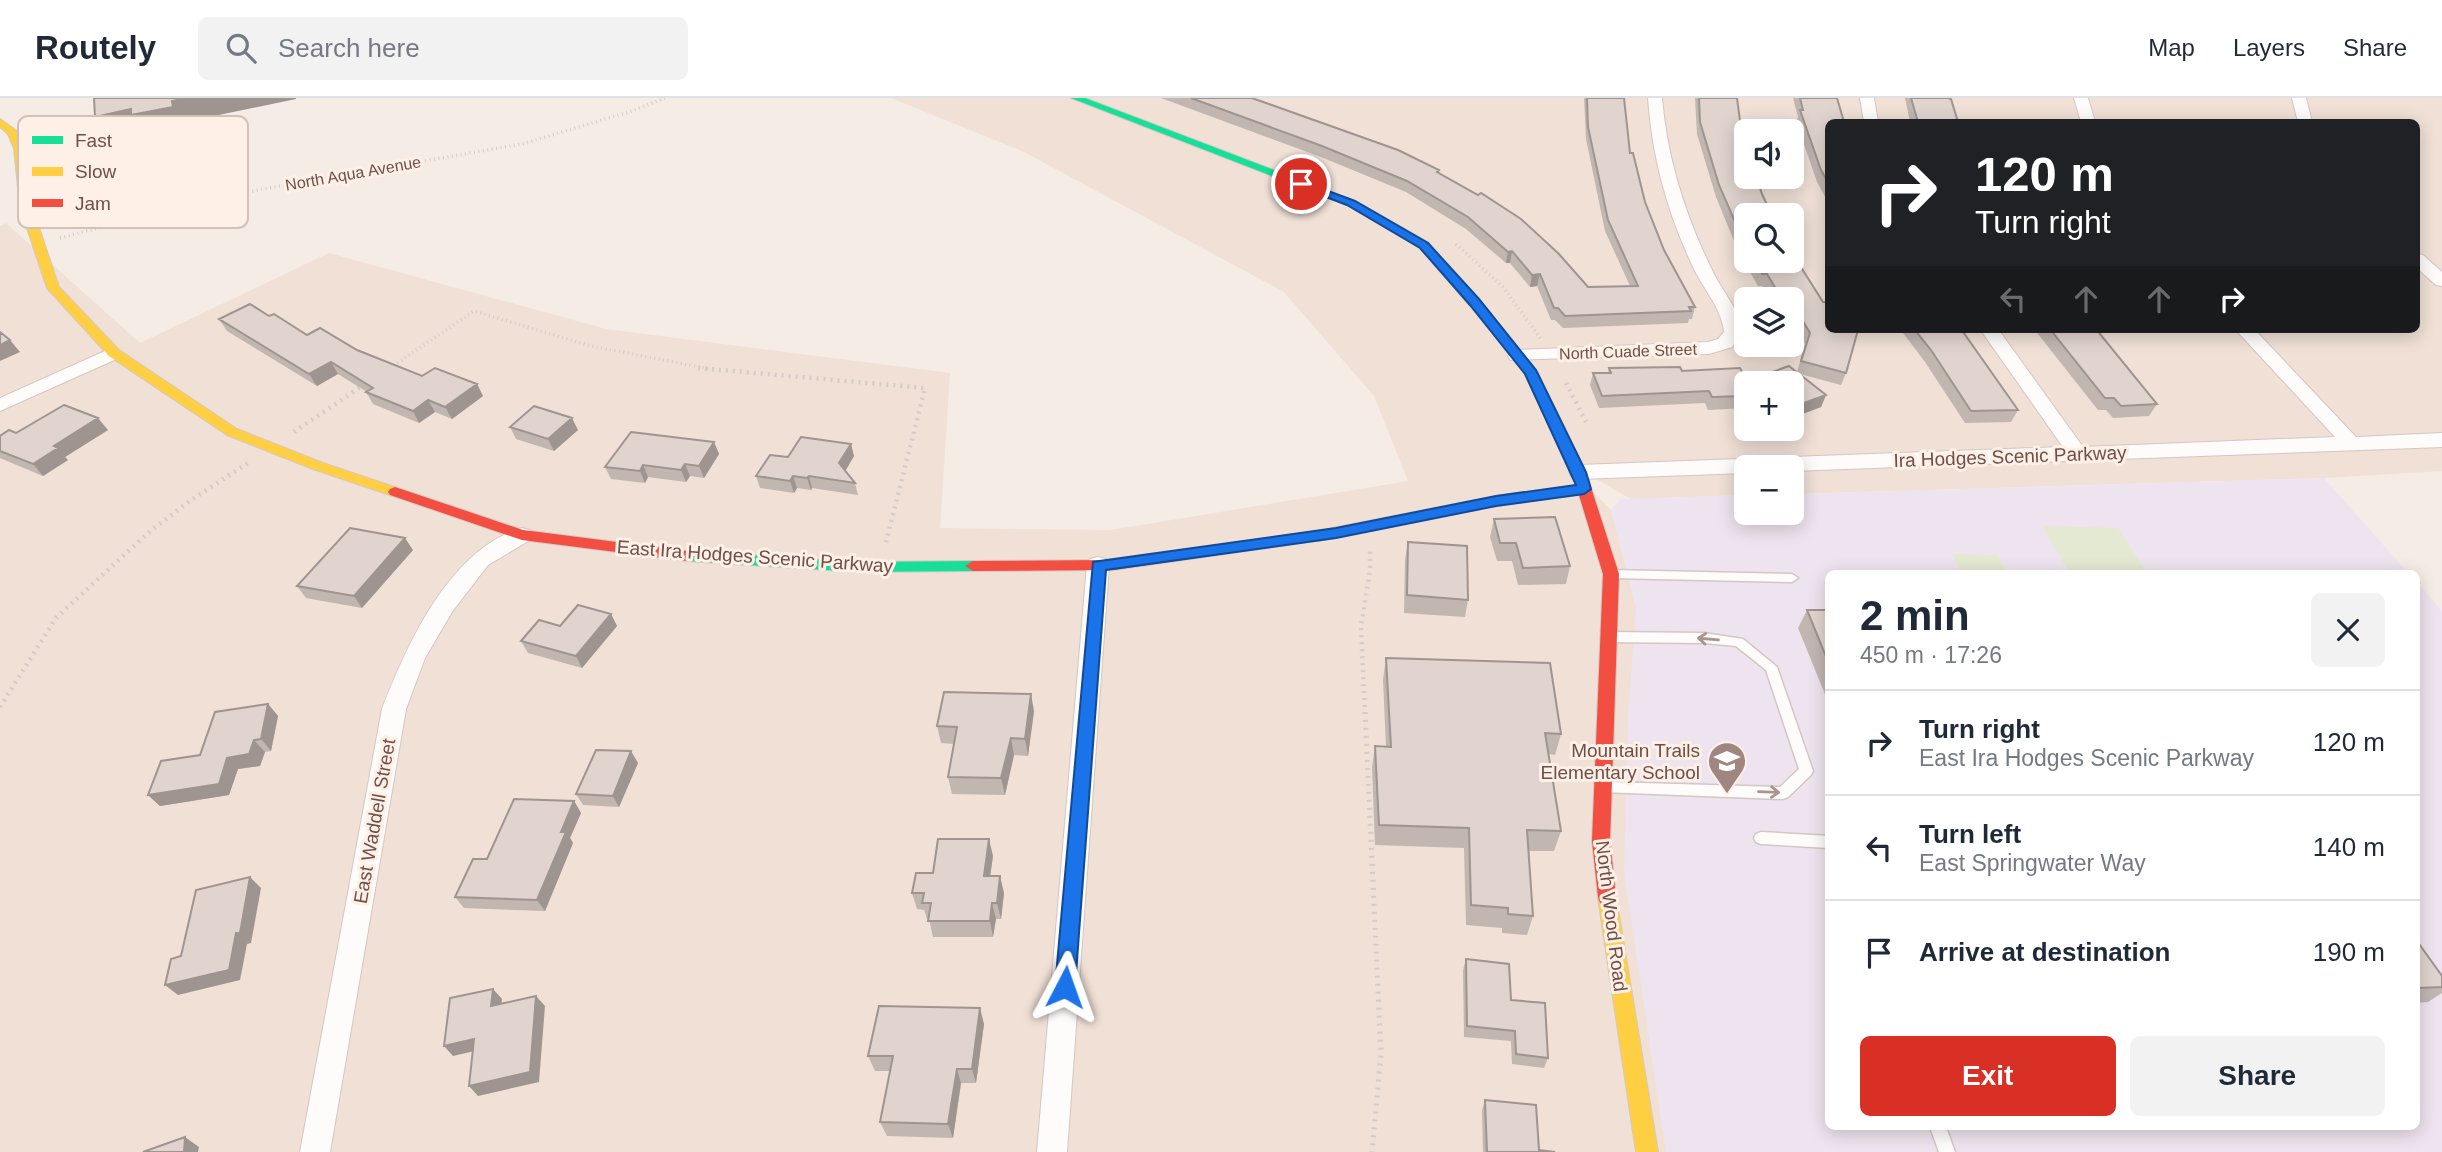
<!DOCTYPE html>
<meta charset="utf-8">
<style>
:root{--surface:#fff;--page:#f2f2f3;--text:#1f2937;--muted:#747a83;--line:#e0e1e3;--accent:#d93025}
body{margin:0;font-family:Arial,sans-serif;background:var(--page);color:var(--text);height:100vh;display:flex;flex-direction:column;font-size:26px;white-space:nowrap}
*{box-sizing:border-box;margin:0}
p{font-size:23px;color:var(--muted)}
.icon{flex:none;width:38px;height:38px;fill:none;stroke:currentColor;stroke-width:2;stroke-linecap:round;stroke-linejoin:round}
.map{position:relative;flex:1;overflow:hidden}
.sheet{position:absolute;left:1825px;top:472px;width:595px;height:560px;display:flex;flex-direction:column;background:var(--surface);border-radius:10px;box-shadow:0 4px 18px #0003}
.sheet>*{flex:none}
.guide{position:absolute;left:1825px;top:21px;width:595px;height:214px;border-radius:10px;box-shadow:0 4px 18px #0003;background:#202124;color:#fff;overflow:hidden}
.controls{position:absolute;left:1734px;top:21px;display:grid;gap:14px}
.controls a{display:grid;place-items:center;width:70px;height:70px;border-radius:10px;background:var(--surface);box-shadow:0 4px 18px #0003;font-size:35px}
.pin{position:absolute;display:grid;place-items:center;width:60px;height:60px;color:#fff;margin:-30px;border:4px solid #fff;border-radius:50%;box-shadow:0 2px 7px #0007}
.me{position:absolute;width:77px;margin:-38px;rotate:4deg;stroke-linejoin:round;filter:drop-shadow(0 0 5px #0008)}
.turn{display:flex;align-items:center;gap:24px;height:147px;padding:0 35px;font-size:32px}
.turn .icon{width:91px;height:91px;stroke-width:2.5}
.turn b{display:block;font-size:49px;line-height:60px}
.lanes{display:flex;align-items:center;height:66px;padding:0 35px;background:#0003;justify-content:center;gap:35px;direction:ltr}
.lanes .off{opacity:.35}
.round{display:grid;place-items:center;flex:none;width:74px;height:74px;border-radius:10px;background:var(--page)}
.headline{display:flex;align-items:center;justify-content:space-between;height:119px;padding:0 35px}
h1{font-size:42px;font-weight:600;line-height:52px}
.primary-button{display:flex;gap:14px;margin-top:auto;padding:14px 35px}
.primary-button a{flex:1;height:80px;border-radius:10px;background:var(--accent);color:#fff;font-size:28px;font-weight:600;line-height:80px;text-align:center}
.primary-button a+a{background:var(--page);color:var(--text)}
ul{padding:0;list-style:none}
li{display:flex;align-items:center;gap:21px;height:105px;padding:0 35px;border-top:2px solid var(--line)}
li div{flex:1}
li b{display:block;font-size:26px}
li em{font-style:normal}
header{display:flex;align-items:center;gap:42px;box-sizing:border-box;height:98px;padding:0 35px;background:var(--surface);border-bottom:2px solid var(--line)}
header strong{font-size:33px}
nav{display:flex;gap:38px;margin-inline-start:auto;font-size:24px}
.search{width:490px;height:63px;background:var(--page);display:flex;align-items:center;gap:18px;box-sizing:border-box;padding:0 24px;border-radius:10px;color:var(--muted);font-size:26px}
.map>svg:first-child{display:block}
.residential{fill:#f0e0d6;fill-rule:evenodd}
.education{fill:#eee4ef}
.green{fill:#e4e9d1}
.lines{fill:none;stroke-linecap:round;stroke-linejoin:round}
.lane-casing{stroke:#d3c7c2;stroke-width:3}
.street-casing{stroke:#d3c7c2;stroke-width:2}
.fast-casing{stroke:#d5c8c3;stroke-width:2}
.slow-casing{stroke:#d5c8c3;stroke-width:2}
.jam-casing{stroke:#d5c8c3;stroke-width:2}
.path-far2{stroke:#d5cbc9;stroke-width:3.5;stroke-dasharray:1 3.5;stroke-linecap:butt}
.path-far1{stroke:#d5cbc9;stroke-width:4.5;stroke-dasharray:2 5;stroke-linecap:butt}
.path{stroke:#d5cbc9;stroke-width:5;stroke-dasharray:2 6;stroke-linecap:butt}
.lane{fill:#fefcfb;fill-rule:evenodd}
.street{fill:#fefcfb;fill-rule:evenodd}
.fast{fill:#16e098;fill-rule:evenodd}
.slow{fill:#ffcf43;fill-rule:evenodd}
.jam{fill:#f24e42;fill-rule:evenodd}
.wall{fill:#c2b6b1}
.shaded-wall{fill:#9e9490}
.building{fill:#e1d4ce;stroke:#9e9490;stroke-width:2}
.oneway{stroke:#a99490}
.route{fill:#1a73e8;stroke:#114b97;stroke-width:2}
.labels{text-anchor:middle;stroke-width:6;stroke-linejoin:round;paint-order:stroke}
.far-street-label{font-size:16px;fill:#704f49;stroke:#fef0e6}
.street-label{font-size:19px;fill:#704f49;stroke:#fef0e6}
.poi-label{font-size:19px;fill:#704f49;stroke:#fef0e6;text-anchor:end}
.key{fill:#fef0e6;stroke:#d3c0b7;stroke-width:2}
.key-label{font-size:19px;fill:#704f49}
</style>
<header>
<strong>Routely</strong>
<div class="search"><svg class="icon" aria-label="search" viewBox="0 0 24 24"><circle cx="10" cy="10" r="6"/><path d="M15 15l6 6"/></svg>Search here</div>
<nav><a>Map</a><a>Layers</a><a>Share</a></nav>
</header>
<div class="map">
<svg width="2442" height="1054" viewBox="0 0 2442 1054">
<rect width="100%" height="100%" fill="#f5ece6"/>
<path class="residential" d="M891,0H2442V373L2324,380L1792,396V369H1746V397L1631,401L1560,360L1611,412L1636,509L1667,1054H0V128L6,125L140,245L329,155L606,231L950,275L940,430L1111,432L1408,383L1374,298L1284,194L1024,54ZM1829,24H2417V231H1829ZM1746,33H1792V79H1746ZM1746,117H1792V163H1746ZM1746,201H1792V247H1746ZM1746,285H1792V331H1746Z"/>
<path class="education" d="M2324,380L2409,476H1829V1029H2417V484L2442,513V1054H1666L1624,774L1628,620L1636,509L1611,412L1621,401L1746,397V415H1792V396Z"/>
<path class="green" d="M2042,428L2118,430L2148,476H2070Z
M1952,456L1997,457L2008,476H1962Z"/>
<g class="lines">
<defs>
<path id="lane" d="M1611,472L1792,476L1798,480L1792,484L1611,480L1605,476Z
M1608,534L1704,535L1743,541L1777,569L1813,673L1811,677L1788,699L1783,701L1602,694L1600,690L1602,686L1607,684L1780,689L1799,671L1766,572L1736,548L1704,545L1608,544L1604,542L1602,539L1604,536Z
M1761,734L1829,738V750L1761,746L1756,744L1754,740L1756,736Z
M1930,1029H1946L1955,1054H1939Z"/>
<path id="street" d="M1648,0H1662C1667,60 1685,117 1712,172C1722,193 1740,212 1742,235L1732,249L1709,256L1510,262L1508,258L1517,252L1708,244L1718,241L1724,234C1722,211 1704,192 1694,171C1668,117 1652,60 1648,0Z
M1860,0H1874L1878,24H1864Z
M2074,0H2088L2095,24H2081Z
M2292,0H2306L2312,24H2298Z
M2417,156L2423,157L2442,174V188L2436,187L2417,170Z
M1980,231H1998L2083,349L2335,339L2235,231H2254L2356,339L2442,335V349L1792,373V369H1746V375L1579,381L1572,379L1569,374L1572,369L1579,367L2063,349Z
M114,249L123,255L121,259L0,313V300Z
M522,430L530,432L533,437L530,442L488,467L452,514L425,560L406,611L330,1054H300L382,611C407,547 449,451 522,430Z
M1098,459L1106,461L1109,467L1067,1054H1037L1087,467L1090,461Z"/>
<path id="fast" d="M1071,0H1085L1355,103L1428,144L1499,227L1497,230H1489L1420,150L1347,107Z
M687,453L858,464L973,463L981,468L973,473L858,474L687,463L679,458Z"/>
<path id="slow" d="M0,21L17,33L24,50L32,109L59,189L119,252L237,331L323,365L400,391L402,394L400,397H390L313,371L227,337L109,258L47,190L20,109L14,50L8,36L0,29Z
M1584,386L1591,391L1589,394L1496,408L1317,443L1310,438L1317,433L1496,398Z
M1607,791L1614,793L1616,799L1658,1054H1636L1598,799L1600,793Z"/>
<path id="jam" d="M1493,223L1497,224L1538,275L1586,374L1619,476L1610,743L1616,799L1614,805L1607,807L1600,805L1598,799L1592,743L1603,476L1572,374L1525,276L1487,227Z
M395,389L523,432L687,453L695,458L687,463L522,442L390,397L388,394L390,391Z
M1317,433L1322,434L1324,438L1322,442L1113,472L973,473L965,468L973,463L1113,462Z"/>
</defs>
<use href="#lane" class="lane-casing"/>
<use href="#street" class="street-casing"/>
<use href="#fast" class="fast-casing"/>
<use href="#slow" class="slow-casing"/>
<use href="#jam" class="jam-casing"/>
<path class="path-far2" d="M60,140L178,109L263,91L522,46L632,13L665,0
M1456,146L1503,189L1541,241
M390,270L474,213L591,248L710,271"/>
<path class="path-far1" d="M698,270L925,290L885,448
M1566,285L1586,324
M294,334L365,286
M0,609L56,520L148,435L191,402L248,365
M1365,616L1361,528L1370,473V451"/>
<path class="path" d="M1365,614L1381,956L1372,1054"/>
<use href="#lane" class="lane"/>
<use href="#street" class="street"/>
<use href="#fast" class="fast"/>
<use href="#slow" class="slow"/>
<use href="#jam" class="jam"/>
</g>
<path class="wall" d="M1161,0H1252L1439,74L1588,189L1630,188L1605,133L1586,41L1584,0H1624L1630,55L1645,104L1664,152L1695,209L1692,221H1689L1688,225L1563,230L1555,222H1551L1537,188L1530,189L1510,165H1506L1466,131L1406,94L1321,59Z
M1695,0H1737L1746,117V163H1792L1846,275L1841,287L1800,276L1826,297L1821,309L1792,320V285H1746V310L1708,312L1705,305L1599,310L1590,287L1593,275H1608L1609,270L1682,273L1747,283L1797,274L1805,246L1792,224V201H1771L1762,188H1758L1739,155L1716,99L1697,36Z
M1793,0H1837L1829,24V106L1817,84L1796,23L1798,19Z
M1905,0H1948L1958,24H1910Z
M269,218L307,237L357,252L422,278L477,286L483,298L452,321L435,314L419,325L373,306L366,294H367L338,276L317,288L227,233L219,221Z
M1900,231H1961L2018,312L2011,324L1965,325L1925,264Z
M2034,231H2096L2157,306L2149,318L2113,320L2106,312H2098Z
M510,329L578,332L554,353L516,341Z
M108,332L65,359L68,362L43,378L0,360V338L16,335Z
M714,344L719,356L704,380L690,378L686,384L648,379L645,385L611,381L605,369Z
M854,358L845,373L855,385L858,397L812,390L811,392L797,390L794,395L760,390L756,378L788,359Z
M1494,421L1570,468L1566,486L1518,487L1512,463H1497L1490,439Z
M1408,444L1468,502L1465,519L1404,515L1405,462Z
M413,452L362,510L306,500L297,488Z
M1807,512H1829V606L1798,530Z
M611,516L617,528L582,570L528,555L521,543L560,528Z
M1386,560L1561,636L1555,657L1549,656L1561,733L1554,753H1529L1533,818L1527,837L1502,835V830L1466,827L1464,750L1375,747L1372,669L1375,648L1386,649L1383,581Z
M268,606L278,618L271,653L265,654L260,668L238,671L229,697L160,708L148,697Z
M1034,613L1028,658L1014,657L1005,697L952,696L948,679L954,646L941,645L937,628Z
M638,665L619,709L583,707L576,696Z
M574,703L581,715L570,740L573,745L545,813L464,810L455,799L487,761Z
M993,758L990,778L1004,795L1001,821H996L993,839H933L929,821H927L924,812L917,811L912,795L933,775Z
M2417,843L2442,878V895L2428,904L2417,905Z
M1466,861L1511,902L1548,960L1544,970L1512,966L1511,943L1464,939L1463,872Z
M984,926L976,985H961L953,1040L887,1038L880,1024L890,973H875L868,958Z
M1485,1002L1539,1052L1555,1054H1483L1482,1012Z"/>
<path class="shaded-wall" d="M187,0H296V1L185,24V30L145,39L141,33L109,40L95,19Z
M1512,153L1510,165H1506L1508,154Z
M1540,176L1537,188L1530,189L1532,177Z
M10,242L20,254L0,263V247Z
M331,264L338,276L317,288L309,276Z
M477,286L483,298L452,321L445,309Z
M1826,297L1821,309L1792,320L1793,309Z
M428,302L435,314L419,325L413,313Z
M98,320L108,332L65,359L68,362L43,378L33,366L54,348Z
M572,320L578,332L554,353L548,341Z
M714,344L719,356L704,380L699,368Z
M851,346L854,358L843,377L839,365Z
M685,366L690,378L686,384L681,372Z
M643,367L648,379L645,385L640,373Z
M793,378L797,390L794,395L790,383Z
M809,378L812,390L811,392L807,380Z
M405,440L413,452L362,510L354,498Z
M611,516L617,528L582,570L576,558Z
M1031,596L1034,613L1028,658L1025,641Z
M268,606L278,618L271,653L261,641Z
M1011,640L1014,657L1005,697L1001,680Z
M254,642L265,654L260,668L238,671L229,697L160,708L148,697L227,660Z
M631,653L638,665L619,709L613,698Z
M574,703L581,715L570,740L573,745L545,813L537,802L561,734Z
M989,741L993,758L988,794L984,778Z
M1000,778L1004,795L1001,821L997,805Z
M250,779L261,790L251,845L247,846L240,882L178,897L165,887L236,835Z
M992,805L996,821L993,839L990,823Z
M493,891L502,901L500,918L491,908Z
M536,898L545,908L539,984L478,998L469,988Z
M980,910L984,926L976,985L972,971Z
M474,941L483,951L453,958L444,948Z
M957,971L961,985L953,1040L948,1026Z
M185,1039L199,1049L198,1054H184Z"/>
<path class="building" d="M94,0H187L172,3L173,9L131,17V11L95,19Z
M1191,0H1252L1398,52L1439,72L1437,74L1478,97L1481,95L1521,121L1559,156L1588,189L1638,188L1608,122L1588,29L1587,0H1624L1630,55H1633L1645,104L1664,152L1695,209H1689L1691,213L1565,218L1558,210H1554L1540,176L1532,177L1512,153L1508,154L1468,119L1407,83L1322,48Z
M1699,0H1737L1741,30L1746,48V79H1756L1762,96L1772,117H1746V149L1719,87L1700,24Z
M1800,0H1837L1844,24H1829V86L1821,72L1800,12H1803Z
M1911,0H1948L1951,1L1958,24H1918Z
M1792,155L1823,204H1829V231H1857L1858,232L1846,275L1801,263L1810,235L1792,205V201H1782L1767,176H1762L1754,163H1792Z
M250,206L269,218L274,216L307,237L320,230L357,252L422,278L435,270L477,286L445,309L428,302L413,313L366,294L373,290L331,264L309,276L219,221Z
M1914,231H1961L2018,312L1971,313L1931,252Z
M2050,231H2096L2157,306L2121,308L2114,300H2105Z
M0,234L10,242L0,247Z
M1789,268L1826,297L1793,309L1792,285H1746V298L1712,299L1709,293L1602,298L1593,275H1611L1609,270L1680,269L1682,273L1740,270L1747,283Z
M64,307L98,320L54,348L58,350L33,366L0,353V338L9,332L16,335Z
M534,308L572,320L548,341L510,329Z
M631,334L714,344L699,368L685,366L681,372L643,367L640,373L605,369Z
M801,339L851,346L839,365L855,385L809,378L807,380L793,378L790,383L756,378L770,357L788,359Z
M1555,419L1570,468L1523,470L1516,445H1500L1494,421Z
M350,430L405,440L354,498L297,488Z
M1408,444L1467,448L1468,502L1407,497Z
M578,507L611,516L576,558L521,543L539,522L560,528Z
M1807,512H1829V566Z
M1386,560L1550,565L1561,636L1545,635L1561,733L1527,732L1533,818L1508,816V810L1471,807L1469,730L1379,727L1375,648L1391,649Z
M944,594L1031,596L1025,641L1011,640L1001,680L948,679L957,629L937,628Z
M268,606L261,641L254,642L249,656L227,660L219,686L148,697L161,663L200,657L215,614Z
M596,652L631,653L613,698L576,696Z
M514,701L574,703L561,734H566L537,802L455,799L473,761H487Z
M938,741H989L984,778H1000L997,805H992L990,823H928L931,805H922L924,795H912L916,775H933Z
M250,779L240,835H236L229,872L165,887L171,861L181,858L196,792Z
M2417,843L2442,878V889L2417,890Z
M1466,861L1509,866L1511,902L1545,905L1548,960L1516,956L1515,933L1467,928Z
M493,891L491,908L536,898L530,974L469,988L474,941L444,948L450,900Z
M879,908L980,910L972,971H957L948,1026L880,1024L893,958H868Z
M1485,1002L1536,1007L1539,1052L1555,1054H1487Z
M185,1039L184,1054H143Z"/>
<defs><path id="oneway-shaft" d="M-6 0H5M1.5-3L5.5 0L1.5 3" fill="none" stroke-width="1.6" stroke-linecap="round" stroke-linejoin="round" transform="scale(1.75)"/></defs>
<g class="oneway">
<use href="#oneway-shaft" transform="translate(1708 541) rotate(-175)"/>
<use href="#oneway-shaft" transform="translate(1769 694) rotate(2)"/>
</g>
<path class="route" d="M1301,83L1355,103L1428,145L1479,201L1536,272L1586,374L1591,391L1584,396L1496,408L1336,440L1106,472L1075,889L1072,896L1065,898L1058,896L1055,889L1093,464L1336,430L1496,398L1576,387L1525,276L1470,207L1420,150L1347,107L1297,88V84Z"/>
<defs>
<symbol id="school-pin" viewBox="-11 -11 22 30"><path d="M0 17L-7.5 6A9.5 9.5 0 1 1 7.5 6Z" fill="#9f8680" stroke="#fef0e6"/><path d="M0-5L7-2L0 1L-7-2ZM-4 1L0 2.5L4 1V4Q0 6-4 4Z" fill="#fff"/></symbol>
</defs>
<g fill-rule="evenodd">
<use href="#school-pin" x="1705" y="641" width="44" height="60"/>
</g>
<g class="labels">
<g class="far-street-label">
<text transform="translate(353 75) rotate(-10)" y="6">North Aqua Avenue</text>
<text transform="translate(1628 253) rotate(-2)" y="6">North Cuade Street</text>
</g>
<g class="street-label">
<text transform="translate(2010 358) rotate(-2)" y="7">Ira Hodges Scenic Parkway</text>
<text transform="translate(755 458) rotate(4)" y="7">East Ira Hodges Scenic Parkway</text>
<text transform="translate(374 723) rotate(-80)" y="7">East Waddell Street</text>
<text transform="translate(1612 818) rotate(83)" y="7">North Wood Road</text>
</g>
<g class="poi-label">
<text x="1700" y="659">Mountain Trails<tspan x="1700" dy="22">Elementary School</tspan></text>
</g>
</g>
<rect x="18" y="18" width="230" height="112" rx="10" class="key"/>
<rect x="32" y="38" width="31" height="8" fill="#16e098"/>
<rect x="32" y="69" width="31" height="9" fill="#ffcf43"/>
<rect x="32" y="101" width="31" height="8" fill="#f24e42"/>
<g class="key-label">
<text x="75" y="49">Fast</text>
<text x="75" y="80">Slow</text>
<text x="75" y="112">Jam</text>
</g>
</svg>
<div class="controls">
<a><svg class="icon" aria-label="sound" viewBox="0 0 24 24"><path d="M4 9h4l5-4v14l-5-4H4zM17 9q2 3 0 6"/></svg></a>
<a><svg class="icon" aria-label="search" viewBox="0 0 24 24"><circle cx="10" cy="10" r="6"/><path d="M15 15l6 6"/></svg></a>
<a><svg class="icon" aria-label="layers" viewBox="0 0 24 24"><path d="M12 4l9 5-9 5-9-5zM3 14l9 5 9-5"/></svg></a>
<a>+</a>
<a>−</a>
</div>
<div class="pin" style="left:1301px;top:86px;background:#d93025"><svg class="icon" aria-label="arrive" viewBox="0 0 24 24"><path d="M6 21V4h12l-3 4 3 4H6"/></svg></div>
<svg class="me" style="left:1065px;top:889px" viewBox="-20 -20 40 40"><path d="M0-17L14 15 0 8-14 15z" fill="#1a73e8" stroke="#fff" stroke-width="4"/></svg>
<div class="guide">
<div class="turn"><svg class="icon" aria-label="right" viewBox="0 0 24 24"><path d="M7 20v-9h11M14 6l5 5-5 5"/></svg><div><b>120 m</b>Turn right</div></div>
<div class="lanes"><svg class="icon off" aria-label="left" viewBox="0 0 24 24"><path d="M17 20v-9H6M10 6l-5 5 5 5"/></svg><svg class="icon off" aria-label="ahead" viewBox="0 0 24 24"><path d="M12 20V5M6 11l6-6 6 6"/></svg><svg class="icon off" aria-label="ahead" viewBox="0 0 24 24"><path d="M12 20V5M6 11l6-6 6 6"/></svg><svg class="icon" aria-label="right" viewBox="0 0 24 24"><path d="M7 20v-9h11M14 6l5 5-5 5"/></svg></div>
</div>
<section class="sheet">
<div class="headline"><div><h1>2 min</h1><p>450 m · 17:26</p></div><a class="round"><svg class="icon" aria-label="close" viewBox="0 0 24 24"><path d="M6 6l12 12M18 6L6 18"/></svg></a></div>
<ul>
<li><svg class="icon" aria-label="right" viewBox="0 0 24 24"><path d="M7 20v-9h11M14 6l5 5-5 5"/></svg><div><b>Turn right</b><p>East Ira Hodges Scenic Parkway</p></div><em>120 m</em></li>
<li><svg class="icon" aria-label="left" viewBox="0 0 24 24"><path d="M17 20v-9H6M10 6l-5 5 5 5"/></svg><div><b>Turn left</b><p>East Springwater Way</p></div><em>140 m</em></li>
<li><svg class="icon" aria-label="arrive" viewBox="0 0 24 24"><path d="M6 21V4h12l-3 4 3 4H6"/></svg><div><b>Arrive at destination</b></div><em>190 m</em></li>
</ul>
<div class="primary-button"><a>Exit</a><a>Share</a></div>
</section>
</div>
